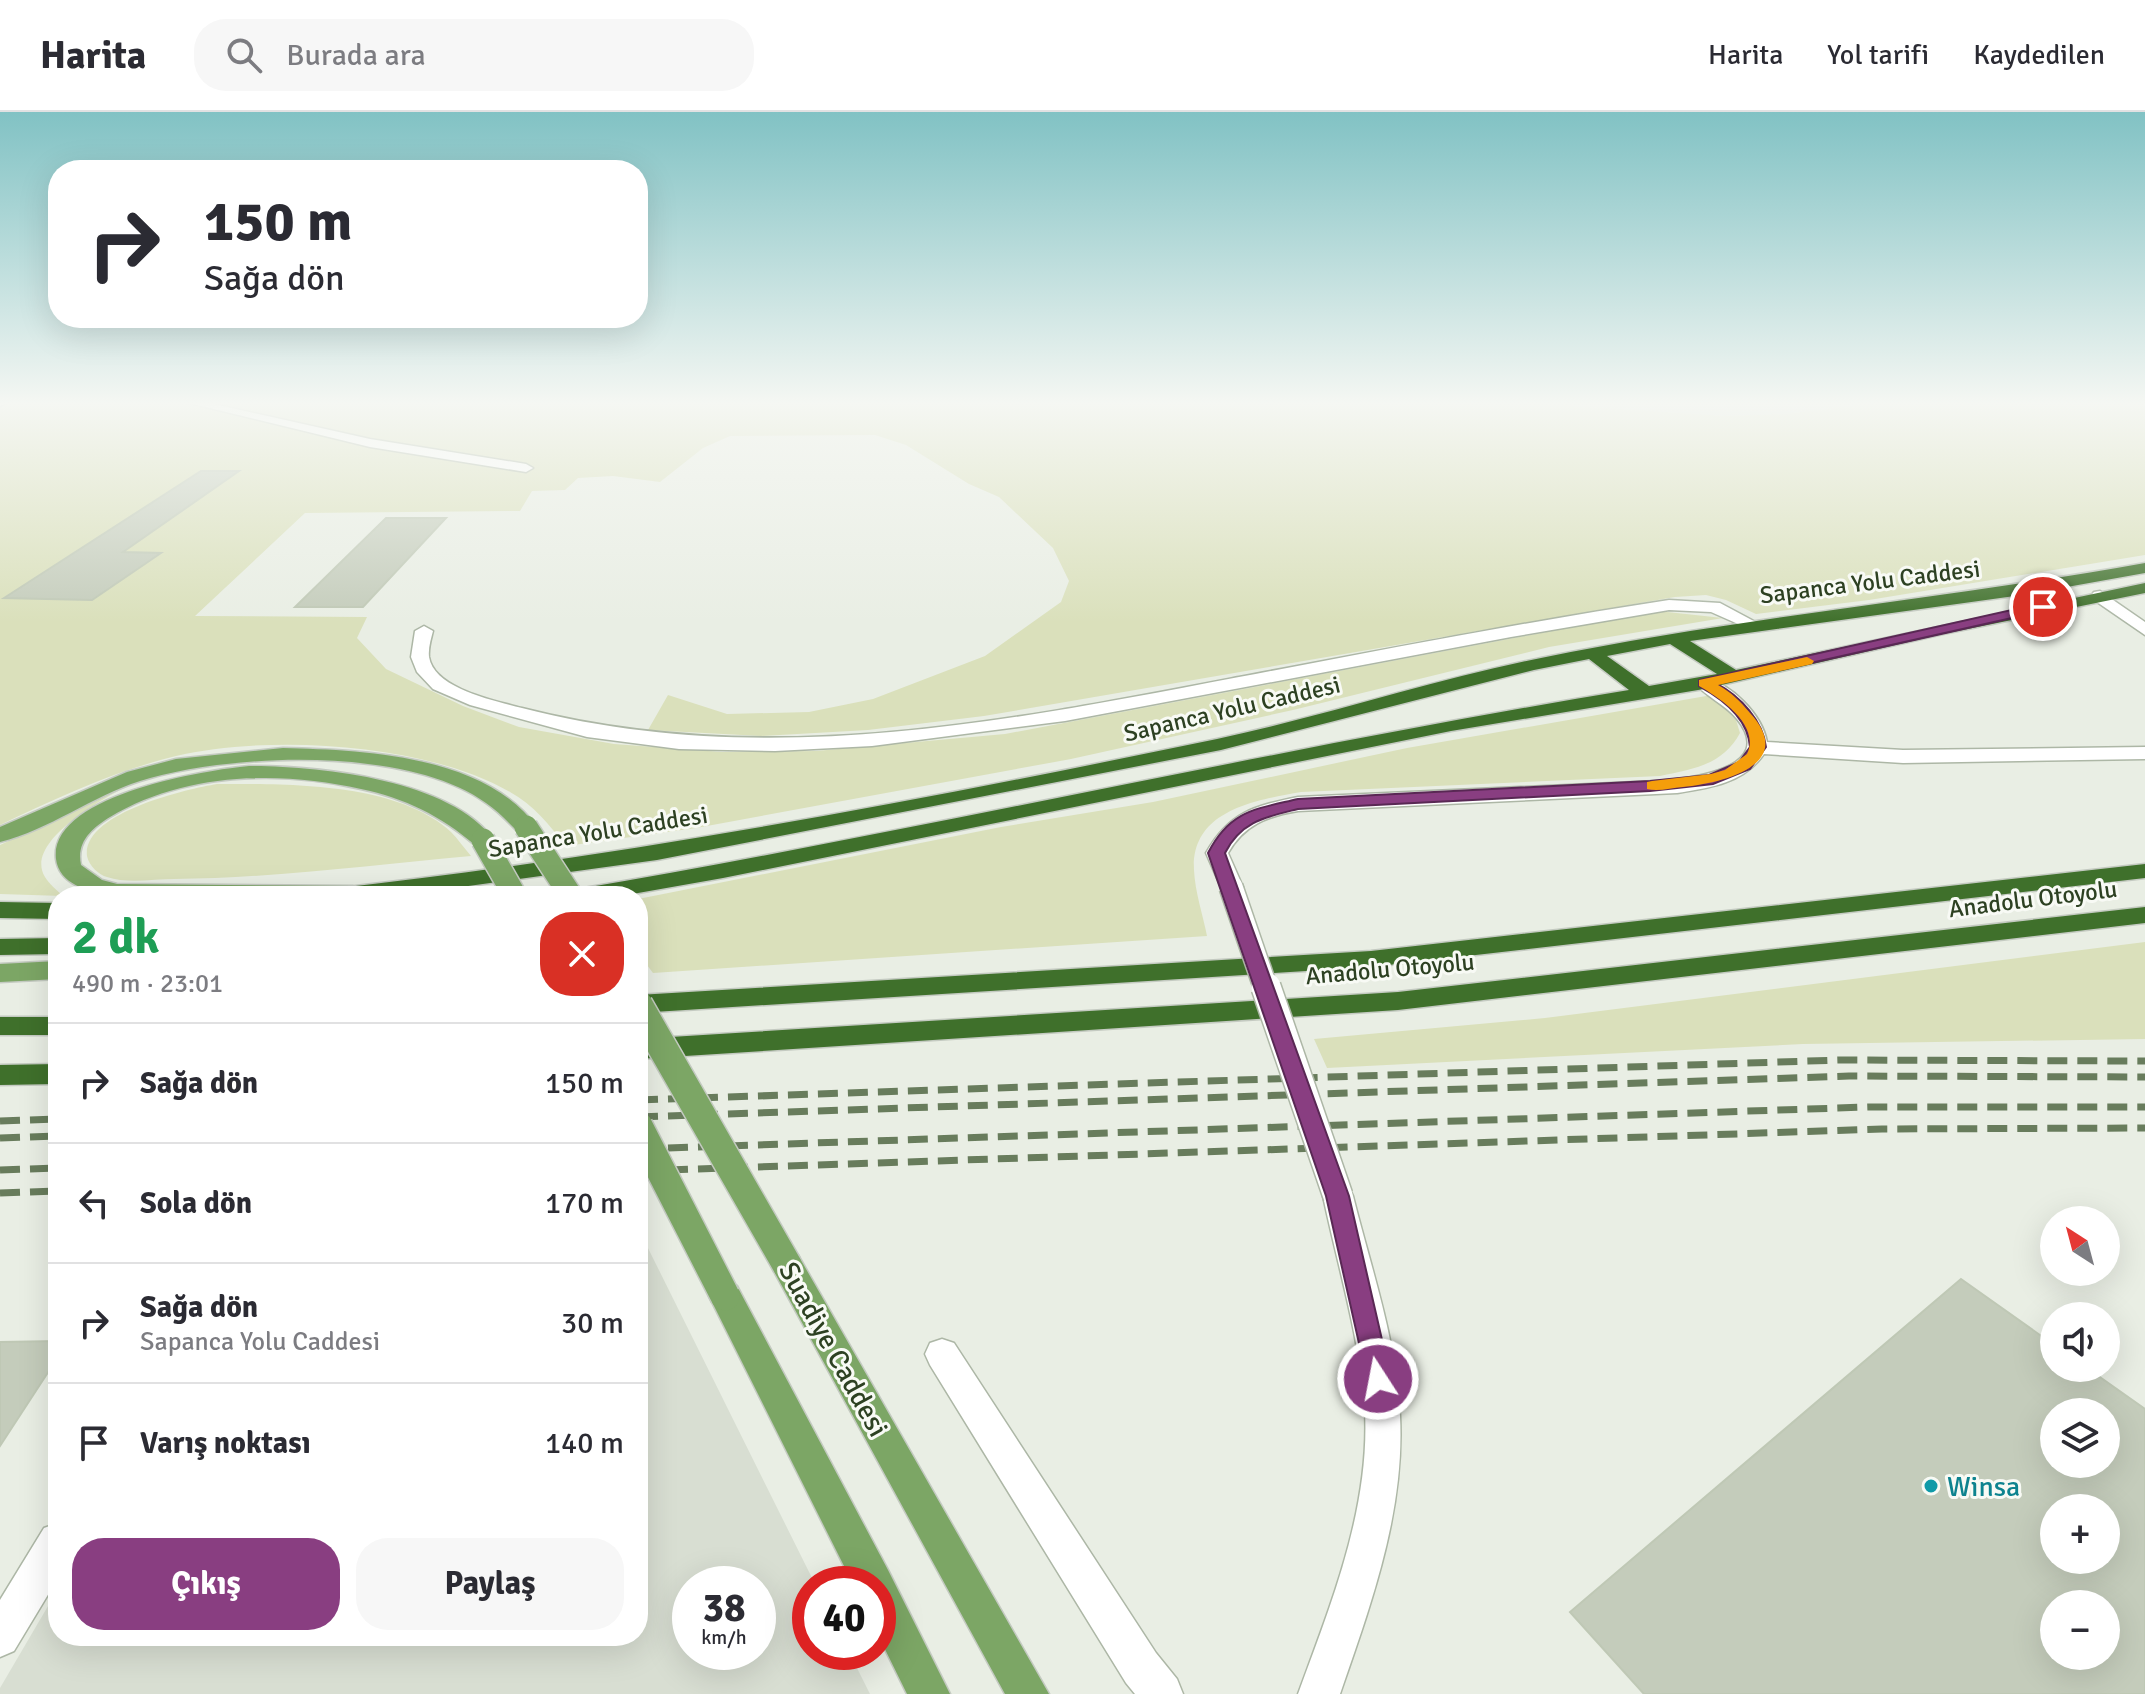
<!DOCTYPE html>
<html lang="tr">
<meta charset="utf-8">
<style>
:root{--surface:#fff;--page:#f7f7f7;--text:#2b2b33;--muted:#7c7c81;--line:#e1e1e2;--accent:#893e81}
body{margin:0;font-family:Signika,sans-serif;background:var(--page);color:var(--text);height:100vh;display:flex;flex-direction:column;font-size:30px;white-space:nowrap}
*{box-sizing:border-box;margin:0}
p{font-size:26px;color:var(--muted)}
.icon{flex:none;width:44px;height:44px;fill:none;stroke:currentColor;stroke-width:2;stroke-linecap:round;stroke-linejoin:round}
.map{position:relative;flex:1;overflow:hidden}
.drawer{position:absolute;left:48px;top:774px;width:600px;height:760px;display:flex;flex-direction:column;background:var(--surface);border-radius:32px;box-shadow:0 8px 32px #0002}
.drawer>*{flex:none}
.top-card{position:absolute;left:48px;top:48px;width:600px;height:168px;border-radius:32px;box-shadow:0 8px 32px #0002;background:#fff;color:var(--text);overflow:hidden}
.needle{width:52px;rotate:324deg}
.controls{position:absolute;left:2040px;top:1094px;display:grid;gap:16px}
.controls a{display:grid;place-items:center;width:80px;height:80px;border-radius:50%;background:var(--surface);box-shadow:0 8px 32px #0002;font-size:40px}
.speed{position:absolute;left:672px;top:1454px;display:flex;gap:16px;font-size:40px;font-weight:700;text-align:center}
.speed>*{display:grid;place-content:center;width:104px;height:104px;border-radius:50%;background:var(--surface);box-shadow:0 8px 32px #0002;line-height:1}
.speed small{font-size:20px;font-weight:400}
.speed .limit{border:12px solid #d22;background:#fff;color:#111}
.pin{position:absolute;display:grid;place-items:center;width:68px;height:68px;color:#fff;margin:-34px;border:4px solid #fff;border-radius:50%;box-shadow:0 2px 8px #0007}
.me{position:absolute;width:88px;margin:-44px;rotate:349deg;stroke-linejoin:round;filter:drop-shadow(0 0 6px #0008)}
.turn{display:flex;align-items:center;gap:28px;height:168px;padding:0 24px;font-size:36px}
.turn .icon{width:104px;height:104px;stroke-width:2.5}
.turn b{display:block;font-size:56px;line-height:68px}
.round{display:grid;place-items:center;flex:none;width:84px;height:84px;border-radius:32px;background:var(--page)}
.summary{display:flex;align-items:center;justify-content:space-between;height:136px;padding:0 24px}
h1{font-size:48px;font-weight:700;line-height:60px;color:#1e9e55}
.primary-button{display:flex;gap:16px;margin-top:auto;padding:16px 24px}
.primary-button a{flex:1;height:92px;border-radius:32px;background:var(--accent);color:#fff;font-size:32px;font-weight:700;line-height:92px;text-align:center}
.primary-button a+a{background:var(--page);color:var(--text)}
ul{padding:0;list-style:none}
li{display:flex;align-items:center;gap:24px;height:120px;padding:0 24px;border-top:2px solid var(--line)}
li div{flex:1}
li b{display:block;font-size:30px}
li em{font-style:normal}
header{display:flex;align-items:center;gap:48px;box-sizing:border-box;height:112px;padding:0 40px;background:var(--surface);border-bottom:2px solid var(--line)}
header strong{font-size:38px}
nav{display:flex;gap:44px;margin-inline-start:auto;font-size:28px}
.search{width:560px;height:72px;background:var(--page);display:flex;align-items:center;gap:20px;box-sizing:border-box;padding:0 28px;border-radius:32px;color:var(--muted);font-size:30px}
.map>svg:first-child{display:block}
.built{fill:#d8ded2;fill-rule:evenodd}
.green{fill:#dae0bb}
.building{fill:#c4ccbb;stroke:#bfc8b5;stroke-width:2;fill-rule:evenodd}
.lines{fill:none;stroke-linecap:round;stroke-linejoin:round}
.minor-casing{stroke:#adb7a6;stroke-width:3}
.major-casing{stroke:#c4cac1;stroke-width:3}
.highway-casing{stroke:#c4cac1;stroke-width:3}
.minor{fill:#fff;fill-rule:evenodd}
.major{fill:#7ca665;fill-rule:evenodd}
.highway{fill:#3f702b;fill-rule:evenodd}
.rail{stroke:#687c5c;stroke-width:7;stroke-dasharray:20 10;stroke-linecap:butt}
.minor-bridge-far1-casing{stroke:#adb7a6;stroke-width:26;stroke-linecap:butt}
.minor-bridge-casing{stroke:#adb7a6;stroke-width:32;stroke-linecap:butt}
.major-bridge-far1-casing{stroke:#c4cac1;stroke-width:26;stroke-linecap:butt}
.major-bridge-casing{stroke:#c4cac1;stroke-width:32;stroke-linecap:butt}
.minor-bridge-far1{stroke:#fff;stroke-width:23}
.minor-bridge{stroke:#fff;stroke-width:29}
.major-bridge-far1{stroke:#7ca665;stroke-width:23}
.major-bridge{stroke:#7ca665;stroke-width:29}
.route{fill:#893e81;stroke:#592854;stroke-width:2}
.slow{fill:#f59e0b}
.culture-dot{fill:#0f9aa8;stroke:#f8faf5;stroke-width:3}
.labels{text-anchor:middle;stroke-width:6;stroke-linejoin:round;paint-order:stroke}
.street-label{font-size:24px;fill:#2d4122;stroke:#f8faf5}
.near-street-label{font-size:28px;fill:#2d4122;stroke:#f8faf5}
.near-culture-label{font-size:28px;fill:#0d838f;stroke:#f8faf5;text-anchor:start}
</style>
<header>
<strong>Harita</strong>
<div class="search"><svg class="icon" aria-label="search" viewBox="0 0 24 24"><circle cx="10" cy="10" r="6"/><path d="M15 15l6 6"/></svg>Burada ara</div>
<nav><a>Harita</a><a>Yol tarifi</a><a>Kaydedilen</a></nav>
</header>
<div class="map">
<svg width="2145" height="1582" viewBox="0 0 2145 1582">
<rect width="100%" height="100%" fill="#e9eee4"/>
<path class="built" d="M1517,290H1882L1785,302L1725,304Z
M638,1126H643L815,1472H810V1540H849L870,1582H0V1576L58,1477V1524H638ZM690,1472H758V1540H690Z"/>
<path class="green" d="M0,290H1517L1725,304L1785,302L1882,290H2145V443L1869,488L1756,502L1726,488L1706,483L1675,485L984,604L868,618L761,624L648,618L668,583L727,602L809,600L873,587L985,544L1061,490L1069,469L1053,436L999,385L969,372L906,333L875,323L730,324L703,336L660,370L613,364L578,366L565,378L532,379L520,399L305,401L195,504L367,505L357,526L386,557L463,594L519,615L614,632L722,640L816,639L1005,622L1658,499L1723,506L1549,535L1293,598L1071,647L696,716L566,734C549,713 534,693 510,680C425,631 270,622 176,644C114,659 57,686 0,713Z
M1712,583L1736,608L1740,621C1723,653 1693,657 1660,664L1301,680C1256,688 1191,698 1194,758C1195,780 1203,803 1207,824L653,861L638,841V787L1001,715L1153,690L1407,636Z
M217,672C286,672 397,670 451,720C458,727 464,736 471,744C372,753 273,766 174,767C154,767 127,772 107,765C99,763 89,754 87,744C82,701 187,677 217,672Z
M122,677C99,689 24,731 45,765C49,772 57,778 63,784L0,782V733Z
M2145,830V927L1803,932L1327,956L1314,927L1545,906Z"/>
<path class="building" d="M201,359H239L123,440L161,441L92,488L4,486Z
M386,406H446L363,495H295Z
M1961,1167L2054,1233V1256H2087L2145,1297V1582H1644L1570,1500ZM2054,1300H2106V1352H2054ZM2054,1396H2106V1448H2054ZM2054,1492H2106V1544H2054Z
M58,1229V1245L0,1334V1230Z"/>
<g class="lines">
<defs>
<path id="minor" d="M0,290H8L0,294Z
M185,290H205L370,327L526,352L533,356L526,360L370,335Z
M2100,479L2145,510V523L2094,488L2091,484L2094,480Z
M1669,488L1720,491L1763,514L1754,519L1711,500L1669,498L1511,525L1065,609L872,634L775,639L679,637L587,625L470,593L433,577L417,560L411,545L415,519L424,514L433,519C431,527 428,536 429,545C434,577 496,589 522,596C763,658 999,611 1239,565C1382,538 1525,510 1669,488Z
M1704,565C1731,572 1762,602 1767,630L1903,638L2145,635V647L1903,651L1764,642C1744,671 1710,676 1677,681L1298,699C1267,704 1244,713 1228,741L1243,775L1239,780H1223L1206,741C1229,700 1254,694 1298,685L1658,669C1689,667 1778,657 1737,607C1725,592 1706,585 1695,571Z
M1338,1072L1349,1075L1353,1084C1371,1156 1397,1230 1400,1304C1405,1400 1371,1492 1340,1582H1298C1331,1492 1370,1397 1365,1299C1360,1226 1338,1155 1323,1084L1327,1075Z
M942,1227L954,1231L1156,1541L1177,1567L1183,1582H1135L1126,1571L930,1253L925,1242L930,1231Z
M58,1411V1466L14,1539L0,1545V1488L44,1416Z"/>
<path id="major" d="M283,636C363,638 485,643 537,715L534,720H518C508,710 498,699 486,691C408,634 229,641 140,669C92,684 49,718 0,730V715L127,660L176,647Z
M249,654C318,654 450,667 494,728L491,733H475C441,704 405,686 361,677C279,658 183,661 110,705C92,716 76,730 81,753L102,768L117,772L352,774L360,776L364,781L362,784H108C88,779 59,772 56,747C49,683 206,658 249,654Z
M58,849V867L0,870V852Z
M787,1139L798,1143L1049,1582H1005L776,1163L771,1153L776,1143Z
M725,1170L737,1174L888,1458L950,1582H907L878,1523V1472H853L709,1184L713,1174Z"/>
<path id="highway" d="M2145,451V461L2022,483L1690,529L1736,558L2145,471V481L1943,522L1704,577L1451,619L723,766L621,784H566L570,779L578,777C930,717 1277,636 1629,578L1589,547L1534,558L1221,638L657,748L396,784H318L322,779L330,777C628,744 923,688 1217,627C1325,604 1432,568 1541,546C1741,505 1944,487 2145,451ZM1670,532L1717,562L1649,574L1607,544Z
M2145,752V766L1371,855L638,901V883L1371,839Z
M0,790L58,791V807L0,806Z
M2145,795V811L1398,898L638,947V927L1398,880Z
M58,826V842L0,843V827Z
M0,905H58V923H0Z
M58,952V972L0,973V953Z"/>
</defs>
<use href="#minor" class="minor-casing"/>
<use href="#major" class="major-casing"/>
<use href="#highway" class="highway-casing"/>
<use href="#minor" class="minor"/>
<use href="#major" class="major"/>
<use href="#highway" class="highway"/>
<path class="rail" d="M638,988L1840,948L2145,949
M638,1005L1849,964L2145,965
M0,1009L58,1007
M0,1026L58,1024
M638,1037L1868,995H2145
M0,1058L58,1056
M638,1059L1882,1017L2145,1016
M0,1081L58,1079"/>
<defs>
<path id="minor-bridge-far1" d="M1231,775L1266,877"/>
<path id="minor-bridge" d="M1266,875L1338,1084"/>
<path id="major-bridge-far1" d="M526,715L571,784
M483,728L515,784"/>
<path id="major-bridge" d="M638,893L787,1153
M638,1014L725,1184"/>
</defs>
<use href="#minor-bridge-far1" class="minor-bridge-far1-casing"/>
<use href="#minor-bridge" class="minor-bridge-casing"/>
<use href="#major-bridge-far1" class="major-bridge-far1-casing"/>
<use href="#major-bridge" class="major-bridge-casing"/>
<use href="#minor-bridge-far1" class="minor-bridge-far1"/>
<use href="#minor-bridge" class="minor-bridge"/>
<use href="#major-bridge-far1" class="major-bridge-far1"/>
<use href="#major-bridge" class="major-bridge"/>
</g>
<linearGradient id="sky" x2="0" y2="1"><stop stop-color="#81c2c4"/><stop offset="0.57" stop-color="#f5f7f3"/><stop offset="1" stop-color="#f5f7f3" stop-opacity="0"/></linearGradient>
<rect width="2145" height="511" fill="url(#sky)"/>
<path class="route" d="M2043,491L2048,492V498L1717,572C1740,584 1763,609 1766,635L1750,657L1713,672L1650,679L1298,697C1266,705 1241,709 1225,741L1349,1084L1391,1267L1388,1276L1378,1279L1369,1276L1326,1084L1208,741C1230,698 1256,697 1298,687L1650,669L1709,663L1739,650L1750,635C1748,606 1723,587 1699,574V568Z"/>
<path class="slow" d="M1807,545L1814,549L1812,552L1718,573C1731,580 1740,589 1750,601C1798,653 1722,671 1683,675C1671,676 1658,680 1647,677V670L1652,669L1711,662L1725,658L1747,642C1761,613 1720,586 1699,574V568Z"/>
<circle class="culture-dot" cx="1931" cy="1374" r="8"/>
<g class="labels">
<g class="street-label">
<text transform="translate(1870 470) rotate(-7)" y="8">Sapanca Yolu Caddesi</text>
<text transform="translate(1232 597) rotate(-13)" y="8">Sapanca Yolu Caddesi</text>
<text transform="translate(598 720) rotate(-9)" y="8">Sapanca Yolu Caddesi</text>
<text transform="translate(2033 787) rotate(-7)" y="8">Anadolu Otoyolu</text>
<text transform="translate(1390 857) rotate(-5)" y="8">Anadolu Otoyolu</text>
</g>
<g class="near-street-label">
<text transform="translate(834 1237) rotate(61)" y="10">Suadiye Caddesi</text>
</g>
<g class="near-culture-label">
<text x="1947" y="1384">Winsa</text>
</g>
</g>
</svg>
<div class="controls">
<a><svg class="needle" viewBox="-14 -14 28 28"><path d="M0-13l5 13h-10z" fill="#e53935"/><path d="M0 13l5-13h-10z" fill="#7c7c81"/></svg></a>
<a><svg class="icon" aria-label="sound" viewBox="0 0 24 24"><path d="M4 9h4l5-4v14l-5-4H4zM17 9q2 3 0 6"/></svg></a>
<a><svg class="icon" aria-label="layers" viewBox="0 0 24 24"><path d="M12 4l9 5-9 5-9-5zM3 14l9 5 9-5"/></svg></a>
<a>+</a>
<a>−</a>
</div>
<div class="speed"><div>38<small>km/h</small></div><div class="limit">40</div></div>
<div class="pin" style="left:2043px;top:495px;background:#d93025"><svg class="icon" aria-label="arrive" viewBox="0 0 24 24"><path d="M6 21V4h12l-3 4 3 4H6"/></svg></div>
<svg class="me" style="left:1378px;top:1267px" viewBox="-20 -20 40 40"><circle r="17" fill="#893e81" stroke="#fff" stroke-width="3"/><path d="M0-11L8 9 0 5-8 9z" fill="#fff"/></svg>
<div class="top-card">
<div class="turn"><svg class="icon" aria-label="right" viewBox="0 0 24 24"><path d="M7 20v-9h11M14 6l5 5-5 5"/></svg><div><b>150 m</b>Sağa dön</div></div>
</div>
<section class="drawer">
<div class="summary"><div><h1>2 dk</h1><p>490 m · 23:01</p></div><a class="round" style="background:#d93025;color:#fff"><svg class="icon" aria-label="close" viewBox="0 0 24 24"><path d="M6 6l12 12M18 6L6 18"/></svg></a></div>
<ul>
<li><svg class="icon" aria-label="right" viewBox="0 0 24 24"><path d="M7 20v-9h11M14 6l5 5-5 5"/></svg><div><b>Sağa dön</b></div><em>150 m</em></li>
<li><svg class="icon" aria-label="left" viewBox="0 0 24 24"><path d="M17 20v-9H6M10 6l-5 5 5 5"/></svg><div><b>Sola dön</b></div><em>170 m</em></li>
<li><svg class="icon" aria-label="right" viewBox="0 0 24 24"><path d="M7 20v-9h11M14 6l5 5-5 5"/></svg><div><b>Sağa dön</b><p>Sapanca Yolu Caddesi</p></div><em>30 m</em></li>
<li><svg class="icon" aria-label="arrive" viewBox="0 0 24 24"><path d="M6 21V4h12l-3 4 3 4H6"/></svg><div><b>Varış noktası</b></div><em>140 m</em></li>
</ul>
<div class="primary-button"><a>Çıkış</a><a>Paylaş</a></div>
</section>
</div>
